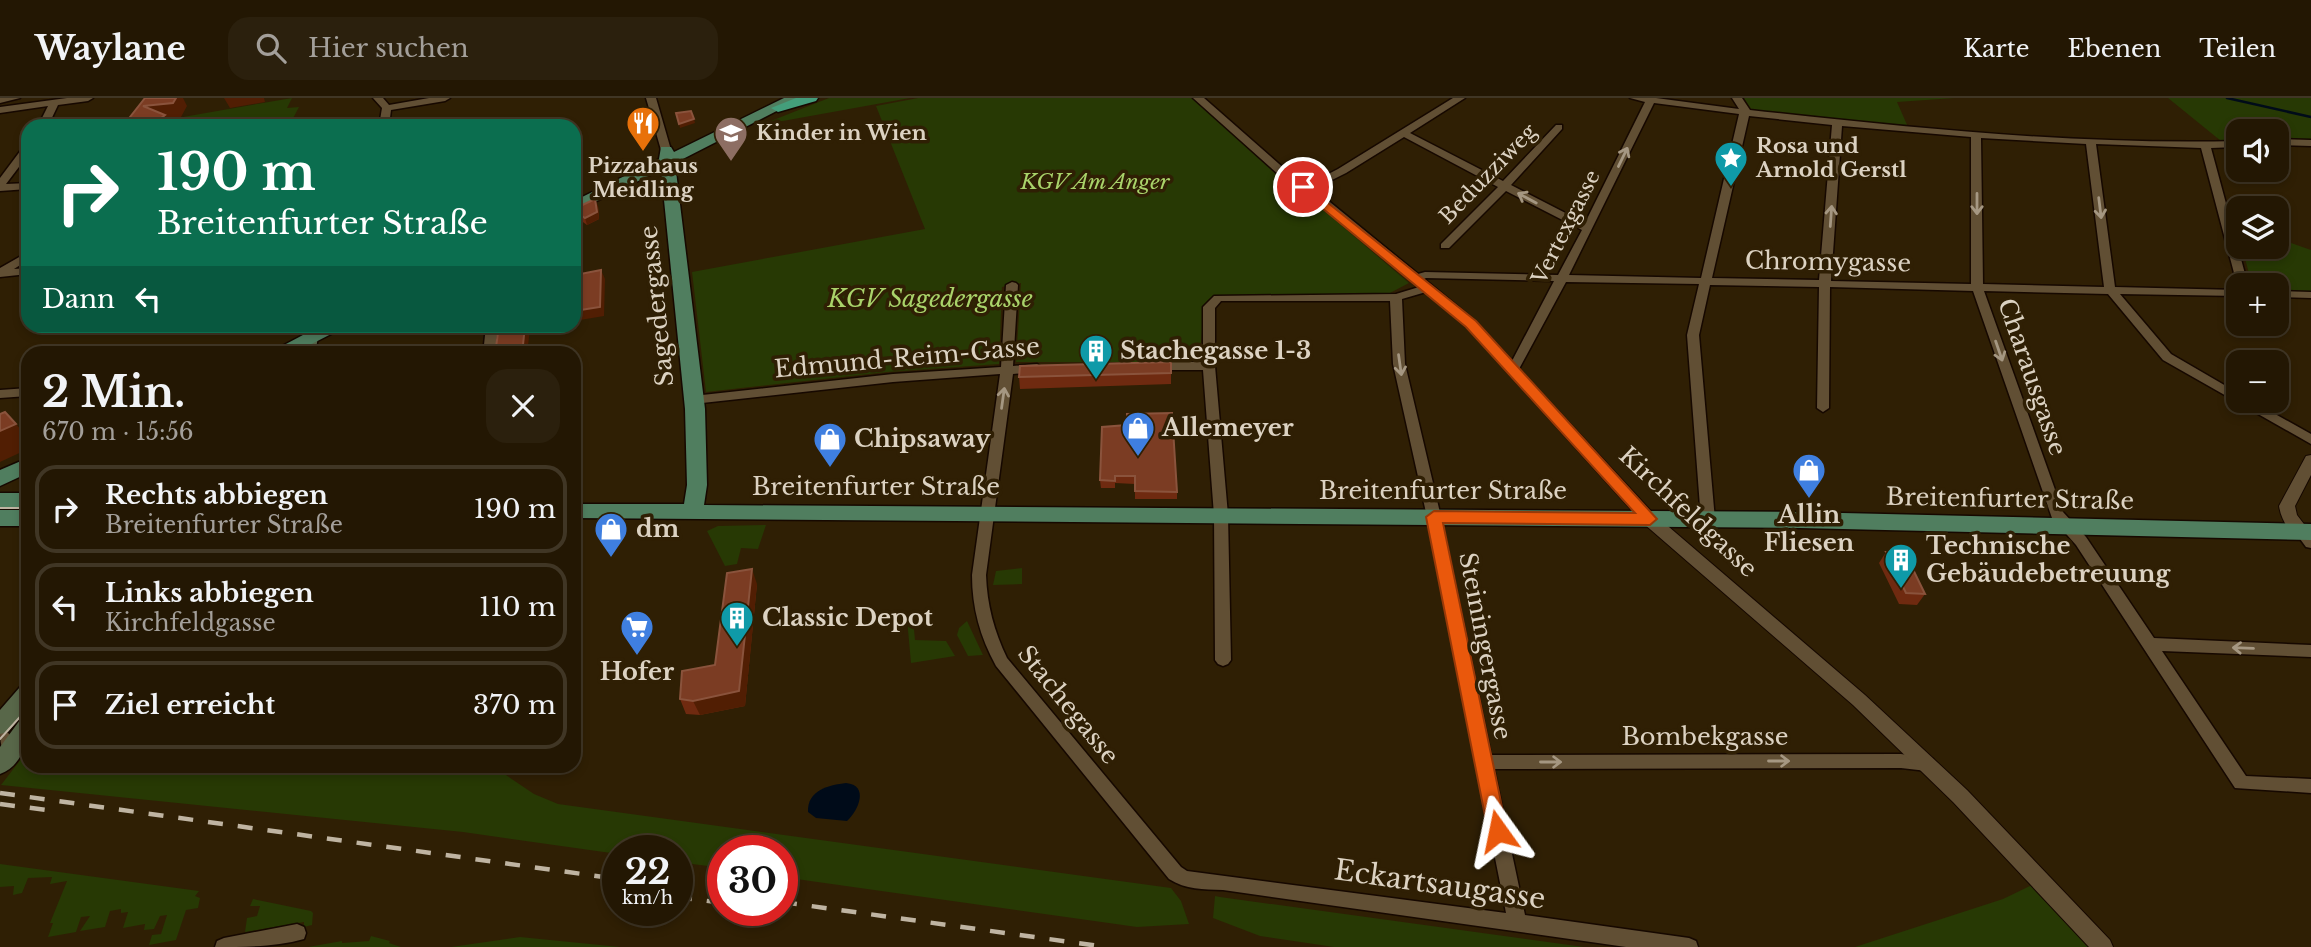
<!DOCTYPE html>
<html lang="de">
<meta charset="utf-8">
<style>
:root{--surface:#231703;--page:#2b200d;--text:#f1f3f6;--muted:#a39f9a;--line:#403625}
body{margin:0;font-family:"Libre Baskerville",serif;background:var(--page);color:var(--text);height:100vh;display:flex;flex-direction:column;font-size:26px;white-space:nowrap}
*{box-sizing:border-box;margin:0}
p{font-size:23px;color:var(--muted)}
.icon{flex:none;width:38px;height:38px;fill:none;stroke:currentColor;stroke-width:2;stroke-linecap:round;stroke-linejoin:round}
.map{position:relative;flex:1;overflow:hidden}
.details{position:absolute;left:21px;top:248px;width:560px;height:427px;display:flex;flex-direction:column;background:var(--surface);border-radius:21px;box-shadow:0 4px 10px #0003,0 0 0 2px var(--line)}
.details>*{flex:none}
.top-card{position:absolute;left:21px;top:21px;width:560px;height:214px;border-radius:21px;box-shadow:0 4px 10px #0003,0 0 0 2px var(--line);background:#0b6e4f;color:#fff;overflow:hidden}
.fabs{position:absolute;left:2226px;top:21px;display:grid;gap:14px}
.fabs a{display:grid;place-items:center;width:63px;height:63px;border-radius:14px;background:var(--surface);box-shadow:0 4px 10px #0003,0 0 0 2px var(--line);font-size:35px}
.speed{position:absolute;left:602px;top:737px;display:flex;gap:14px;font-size:35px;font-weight:700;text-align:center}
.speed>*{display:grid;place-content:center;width:91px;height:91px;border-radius:50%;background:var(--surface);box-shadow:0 4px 10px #0003,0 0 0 2px var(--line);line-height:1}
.speed small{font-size:18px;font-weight:400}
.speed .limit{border:10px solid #d22;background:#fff;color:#111}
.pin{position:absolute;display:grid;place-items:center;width:60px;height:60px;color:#fff;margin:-30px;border:4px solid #fff;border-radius:50%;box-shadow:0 2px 7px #0007}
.me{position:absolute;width:77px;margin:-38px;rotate:348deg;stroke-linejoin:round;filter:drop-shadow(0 0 5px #0008)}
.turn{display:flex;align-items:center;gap:24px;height:147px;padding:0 21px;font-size:32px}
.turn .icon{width:91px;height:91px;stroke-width:2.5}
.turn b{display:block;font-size:49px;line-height:60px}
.then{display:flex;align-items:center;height:66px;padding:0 21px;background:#0003;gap:14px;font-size:26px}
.round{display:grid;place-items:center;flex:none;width:74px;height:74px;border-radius:21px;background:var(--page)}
.summary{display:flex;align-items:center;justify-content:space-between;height:119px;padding:0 21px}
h1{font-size:42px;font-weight:700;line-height:52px}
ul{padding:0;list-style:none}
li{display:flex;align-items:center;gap:21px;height:88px;margin:0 14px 10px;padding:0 7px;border:4px solid var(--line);border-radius:21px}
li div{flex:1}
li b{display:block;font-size:26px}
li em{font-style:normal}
header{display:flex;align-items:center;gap:42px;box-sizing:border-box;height:98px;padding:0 35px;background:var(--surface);border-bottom:2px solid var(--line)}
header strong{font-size:33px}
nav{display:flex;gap:38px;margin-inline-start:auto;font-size:24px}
.search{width:490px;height:63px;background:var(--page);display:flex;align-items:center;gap:18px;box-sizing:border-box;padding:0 24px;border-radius:21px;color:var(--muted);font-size:26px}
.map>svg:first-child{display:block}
.green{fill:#273904}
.water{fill:#000b19}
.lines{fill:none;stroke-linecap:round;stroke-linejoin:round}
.stream{stroke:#000b19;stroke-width:2.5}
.minor-casing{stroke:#160800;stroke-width:3}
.tertiary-casing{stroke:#160800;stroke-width:2}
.secondary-casing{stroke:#160800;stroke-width:3}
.primary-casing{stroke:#160800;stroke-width:3}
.motorway-casing{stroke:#160800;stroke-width:3}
.minor{fill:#614f34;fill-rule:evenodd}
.tertiary{fill:#614f34;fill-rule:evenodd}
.secondary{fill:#586749;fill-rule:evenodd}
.primary{fill:#507e5f;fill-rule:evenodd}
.motorway{fill:#449e7b;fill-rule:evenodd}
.tram{stroke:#bfb4a2;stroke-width:2}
.rail{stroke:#bfb4a2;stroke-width:4.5;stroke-dasharray:15 15;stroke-linecap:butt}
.wall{fill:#6f2a10}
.shaded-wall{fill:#511e03}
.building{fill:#7b3c23;stroke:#8a533c;stroke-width:2}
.oneway{stroke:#a59782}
.route{fill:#ea580c;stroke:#983908;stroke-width:2}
.labels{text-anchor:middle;stroke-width:7;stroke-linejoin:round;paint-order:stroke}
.far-poi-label{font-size:21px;font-weight:bold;fill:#dcd2c2;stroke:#2f1f04;text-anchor:start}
.far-street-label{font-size:21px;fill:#dcd2c2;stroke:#2f1f04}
.far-park-label{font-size:21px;font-style:italic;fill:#a9d36a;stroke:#2f1f04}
.street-label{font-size:24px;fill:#dcd2c2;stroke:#2f1f04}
.park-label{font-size:24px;font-style:italic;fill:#a9d36a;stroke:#2f1f04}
.poi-label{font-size:24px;font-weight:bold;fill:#dcd2c2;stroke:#2f1f04;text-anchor:start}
.near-street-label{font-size:28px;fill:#dcd2c2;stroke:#2f1f04}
</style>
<header>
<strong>Waylane</strong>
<div class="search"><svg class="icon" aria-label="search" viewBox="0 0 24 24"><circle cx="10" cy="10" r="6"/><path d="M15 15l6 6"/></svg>Hier suchen</div>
<nav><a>Karte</a><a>Ebenen</a><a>Teilen</a></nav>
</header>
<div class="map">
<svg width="2311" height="849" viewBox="0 0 2311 849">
<rect width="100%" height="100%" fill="#2f1f04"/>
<path class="green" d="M292,0L287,10L299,9L289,28H176L183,19Z
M829,0H910L761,27Z
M918,0H1192L1409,185L1388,196L1216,198L1208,202L1204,207L1200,257L1171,264H1016L1021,185L1002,189L999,266L887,274L706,294L692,174L925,131L876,8Z
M1744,0H1955L1897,4L1908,29L1764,16L1763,13L1751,11Z
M2168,0H2311V42L2277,41V33H2238V43H2221Z
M2277,140L2311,152V194L2277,193V187H2252L2242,149H2277Z
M766,427L758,451L741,450L737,466L725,468L707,433L718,428Z
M1022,470V486L993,487L996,473Z
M907,521H913L915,542L946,543L955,558L911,565Z
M967,523L983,557L968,558L957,537L959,530Z
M25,656L28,657V668L494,669L534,696L558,706L1171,790L1181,803L1189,826L1137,829L782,779V752H723V770L677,764V752H618V756L463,734L1,687Z
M0,766L199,793L195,798L200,800L198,810L186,812L176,842L149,847L152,837L161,836L167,817L160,818L154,831L144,832L145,826L123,830L128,814L121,815V811L110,813L105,829L80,833L90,818L81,819L76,834L48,839L53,825H50L67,783L50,786L52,779L28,780L22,795L13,797L14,788L0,789Z
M2032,787L2088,849H1855L2003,801Z
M1215,798L1220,799L1584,849H1334L1260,838L1213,820Z
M253,801L311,813L313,815L312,827L304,829V824L245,834L247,820L257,818L260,808H250Z
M371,838L390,843L389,845L401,849H308L342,843V845L369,843Z
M520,839L620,849H451Z"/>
<path class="water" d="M846,685C869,687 859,712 847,723L816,720L808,714C807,692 829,687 846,685Z"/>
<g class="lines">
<path class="stream" d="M2227,0L2311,19"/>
<defs>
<path id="minor" d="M0,0H20L0,5Z
M67,0H93L88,3L58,7L48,28H38L48,8L0,15V9Z
M373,0H383L389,7L429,0H450L445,3L391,12L389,28H379L382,10Z
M646,0H656L671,52L670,54L661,52Z
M1193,0H1204L1296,81L1307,87L1338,71L1453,0H1465L1410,35L1503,83L1556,27H1562V31L1511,87L1585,125L1645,4L1630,0H1656L1739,11L1732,0H1742L1750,12C1911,30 2076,47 2238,43V49L2211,50L2248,187H2238V190L2201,50L2096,46L2115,189L2238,192V198L2120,196L2171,256L2238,295V303H2252L2311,336V346L2163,262L2108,196L1984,193L2063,414L2086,439L2154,540L2311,547V559L2162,553L2246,678L2311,681V695L2235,690L2076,447L2052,420L1973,193L1830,189L1829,310L1823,314L1817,310L1819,189L1710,187L1699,237L1715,422L1708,427L1701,422L1687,237L1699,186L1566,184L1519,271L1654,417L1656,421L1654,425H1644L1467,229L1426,194L1402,201L1405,266L1441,419L1491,657L1901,656L1933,661L1935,666L1933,671L1927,673L1901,670L1494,671L1525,817L1689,840L1696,843L1698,849H1626L1223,792C1203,791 1186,792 1169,781L996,568C980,539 972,510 972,477L1000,276L893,284L693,306L687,302L693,298L893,276L1001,269L1006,187L1012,184L1016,185L1018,187L1013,268L1037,266L1043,270L1037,274L1013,276L986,477C987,507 994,533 1007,560L1181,769L1187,773L1506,815L1427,419L1393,266L1390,203H1221L1215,210V268L1228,417L1231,562L1228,566L1223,568L1218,566L1215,562L1214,417L1203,272H1152L1146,268L1152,264H1203V209L1214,198L1396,196L1419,189L1309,97L1288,85ZM1654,5L1739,16L1701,180L1569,177ZM1749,18L1832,27L1819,182L1712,180ZM1842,28L1971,39V186L1831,183ZM1404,39L1498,89L1441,146V150H1449L1506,93L1582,132L1558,177L1425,174L1418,176L1314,91L1346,75ZM1981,40L2086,46L2104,189L1983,186ZM1426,180L1554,183L1512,263L1475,223L1424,181Z
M2277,41L2311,42V48L2277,47Z
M28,47V57L6,86L28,85V91L0,93V80L24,48Z
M28,154V162L14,171L28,170V176L0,179V170Z
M2277,193L2311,194V200L2277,199Z
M305,228H317L314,242H306Z
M486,228H498L495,256H483Z
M28,290V298L0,300V292Z
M2302,429L2311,435V450L2306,449L2295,434Z
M0,630C9,633 15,643 19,651L17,656C0,662 0,642 0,630Z
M297,826L304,829L306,835L304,841C276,849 244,849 215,849L217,843L224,840Z"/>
<path id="tertiary" d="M2311,357V377L2295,408L2297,417L2310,434L2302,440C2289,436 2281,421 2279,408L2306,358Z
M1649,415L1655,417L1865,597L1967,692L2110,842L2113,849H2089L1953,704L1853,607L1643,425L1641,421L1643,417Z"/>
<path id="secondary" d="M310,234L318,239L315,256H299L302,239Z
M28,586V610L8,634L0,636V612L20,589Z
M28,620C28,641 24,667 0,676V649L20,622Z"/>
<path id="primary" d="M784,0H802L675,65L705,311L707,387L704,407L1800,414L2311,426V442L1800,430L574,420V406H684L687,387L685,311L661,72L574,114V103L659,61L661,49H671L674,54Z
M320,228H342L339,232L292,256H267Z
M28,360V375L0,388V372Z
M0,395H28V409H0Z
M0,412H28V428H0Z"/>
<path id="motorway" d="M796,0H818L816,3L778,14L771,10Z"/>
</defs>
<use href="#minor" class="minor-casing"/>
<use href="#tertiary" class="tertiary-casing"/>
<use href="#secondary" class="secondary-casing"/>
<use href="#primary" class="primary-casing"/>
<use href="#motorway" class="motorway-casing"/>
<use href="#minor" class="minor"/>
<use href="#tertiary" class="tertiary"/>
<use href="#secondary" class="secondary"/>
<use href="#primary" class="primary"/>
<use href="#motorway" class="motorway"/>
<path class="tram" d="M0,410H28
M0,641L28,610"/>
<path class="rail" d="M0,695L618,781
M0,706L55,713
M677,799L723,805
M782,804L1106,849
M770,812L798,816"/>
</g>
<path class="wall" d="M598,108L599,121L587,127L576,119L574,114V111Z
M1171,264V286L1020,291L1019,279Z
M1127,327L1177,394V401H1135V386L1115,385V390H1101L1100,382Z
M1886,454L1925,496L1917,507L1899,506L1879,465Z
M757,486L745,608L700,617L686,616L680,601L715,567Z"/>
<path class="shaded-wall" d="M173,0H183L187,8L181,19L167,20L172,28H151L143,8Z
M224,0H264L265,4L230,10Z
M694,21L695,25L680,30L679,26Z
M595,101L598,108L599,121L587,127L585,120Z
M601,172L605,181L604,218L574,223V213Z
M525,228H547L530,231L527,256H522Z
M16,326L28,340V351L0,364V333Z
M752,471L757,486L745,608L700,617L693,603L739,593Z"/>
<path class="building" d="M145,0H176L173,5L143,8L165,17L151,28H123Z
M691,13L694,21L679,26L676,15Z
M595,101L597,114L585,120L574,113V111Z
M601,172L600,209L574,213L575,177Z
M499,228H525L522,256H495Z
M1171,264V275L1019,279L1020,268Z
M5,314L16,326L0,333V316Z
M1172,315L1177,394L1135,393V378H1115V383L1100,382L1102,329L1127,327V316Z
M1886,454L1905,455L1925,496L1906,495Z
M752,471L739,593L693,603L680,601L682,573L715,567L727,475Z"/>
<defs><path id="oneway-shaft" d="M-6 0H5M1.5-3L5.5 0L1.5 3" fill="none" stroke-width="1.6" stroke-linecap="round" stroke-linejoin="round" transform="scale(1.75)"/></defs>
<g class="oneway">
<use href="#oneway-shaft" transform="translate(1623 59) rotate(-64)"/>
<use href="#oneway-shaft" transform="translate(1527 100) rotate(-152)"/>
<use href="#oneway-shaft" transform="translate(1977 106) rotate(90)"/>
<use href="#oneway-shaft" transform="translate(2100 110) rotate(83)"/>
<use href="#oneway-shaft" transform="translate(1831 118) rotate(-86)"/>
<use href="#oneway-shaft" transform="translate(1999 253) rotate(71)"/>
<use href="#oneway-shaft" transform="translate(1400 267) rotate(82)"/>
<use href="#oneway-shaft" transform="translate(1003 300) rotate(-82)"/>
<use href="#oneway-shaft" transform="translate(2243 550) rotate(-178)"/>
<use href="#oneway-shaft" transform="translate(1779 663)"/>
<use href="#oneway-shaft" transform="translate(1551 664)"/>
</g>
<path class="route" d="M1303,85L1476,223L1657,421L1650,427L1443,425L1507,733L1505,740L1498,742L1491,740L1488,733L1426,419L1434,413L1635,415L1466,229L1299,91L1297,89Z"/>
<defs>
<symbol id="restaurant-pin" viewBox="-11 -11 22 30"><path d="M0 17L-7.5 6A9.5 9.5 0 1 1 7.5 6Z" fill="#e8710a" stroke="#2f1f04"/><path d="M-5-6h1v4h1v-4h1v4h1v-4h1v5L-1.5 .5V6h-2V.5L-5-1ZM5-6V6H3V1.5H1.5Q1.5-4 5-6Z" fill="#fff"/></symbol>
<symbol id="school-pin" viewBox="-11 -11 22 30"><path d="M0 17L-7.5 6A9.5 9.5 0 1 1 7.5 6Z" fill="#8d6e63" stroke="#2f1f04"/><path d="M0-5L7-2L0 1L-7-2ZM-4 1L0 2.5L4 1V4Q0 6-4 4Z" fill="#fff"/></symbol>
<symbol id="sight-pin" viewBox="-11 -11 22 30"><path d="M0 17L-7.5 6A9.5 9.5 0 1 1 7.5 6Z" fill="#0f9aa8" stroke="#2f1f04"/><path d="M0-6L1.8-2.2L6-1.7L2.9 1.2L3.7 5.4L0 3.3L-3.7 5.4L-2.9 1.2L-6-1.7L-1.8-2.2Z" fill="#fff"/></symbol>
<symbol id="building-pin" viewBox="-11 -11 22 30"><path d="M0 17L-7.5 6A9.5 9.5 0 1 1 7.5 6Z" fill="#0f9aa8" stroke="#2f1f04"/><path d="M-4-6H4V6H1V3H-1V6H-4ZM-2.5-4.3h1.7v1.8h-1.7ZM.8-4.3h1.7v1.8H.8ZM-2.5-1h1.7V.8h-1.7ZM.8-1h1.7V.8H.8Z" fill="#fff"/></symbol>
<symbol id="shop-pin" viewBox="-11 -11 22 30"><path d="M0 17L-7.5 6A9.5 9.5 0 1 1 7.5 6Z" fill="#3f7fe0" stroke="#2f1f04"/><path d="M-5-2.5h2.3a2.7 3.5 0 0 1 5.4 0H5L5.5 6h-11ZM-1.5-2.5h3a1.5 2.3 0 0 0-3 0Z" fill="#fff"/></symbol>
<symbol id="supermarket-pin" viewBox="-11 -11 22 30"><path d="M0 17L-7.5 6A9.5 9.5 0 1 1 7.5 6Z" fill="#3f7fe0" stroke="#2f1f04"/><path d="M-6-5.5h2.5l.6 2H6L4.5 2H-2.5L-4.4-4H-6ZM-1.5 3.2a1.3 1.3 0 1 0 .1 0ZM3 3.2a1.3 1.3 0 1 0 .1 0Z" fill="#fff"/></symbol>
</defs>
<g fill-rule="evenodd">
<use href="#restaurant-pin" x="624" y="6" width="38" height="52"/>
<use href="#school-pin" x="712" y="16" width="38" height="52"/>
<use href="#sight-pin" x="1712" y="41" width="38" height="52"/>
<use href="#building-pin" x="1077" y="234" width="38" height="52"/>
<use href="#shop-pin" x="1119" y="311" width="38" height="52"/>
<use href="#shop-pin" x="811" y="322" width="38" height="52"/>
<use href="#shop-pin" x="1790" y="353" width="38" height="52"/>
<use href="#shop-pin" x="592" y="412" width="38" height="52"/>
<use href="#building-pin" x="1882" y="443" width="38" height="52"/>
<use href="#building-pin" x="718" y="501" width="38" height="52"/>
<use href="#supermarket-pin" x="618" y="510" width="38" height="52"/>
</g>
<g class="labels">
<g class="far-poi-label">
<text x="756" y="42">Kinder in Wien</text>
<text x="1756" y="55">Rosa und<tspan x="1756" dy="24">Arnold Gerstl</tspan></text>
<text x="643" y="75" text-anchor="middle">Pizzahaus<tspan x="643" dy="24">Meidling</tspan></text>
</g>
<g class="far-street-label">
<text transform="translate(1488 76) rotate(-46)" y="7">Beduzziweg</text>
<text transform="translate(1566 129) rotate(-63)" y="7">Vertexgasse</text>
</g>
<g class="far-park-label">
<text x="1095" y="91">KGV Am Anger</text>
</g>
<g class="street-label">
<text transform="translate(1828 164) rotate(1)" y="8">Chromygasse</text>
<text transform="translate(657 208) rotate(-96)" y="8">Sagedergasse</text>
<text transform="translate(907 260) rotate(-5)" y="8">Edmund-Reim-Gasse</text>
<text transform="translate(2032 279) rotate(71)" y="8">Charausgasse</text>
<text x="876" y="397">Breitenfurter Straße</text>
<text x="1443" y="401">Breitenfurter Straße</text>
<text transform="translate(2010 401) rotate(1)" y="8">Breitenfurter Straße</text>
<text transform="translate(1688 414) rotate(43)" y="8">Kirchfeldgasse</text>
<text transform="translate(1485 548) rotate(79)" y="8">Steiningergasse</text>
<text transform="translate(1068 607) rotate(51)" y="8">Stachegasse</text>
<text x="1705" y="647">Bombekgasse</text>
</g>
<g class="park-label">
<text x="930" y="209">KGV Sagedergasse</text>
</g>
<g class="poi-label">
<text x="1120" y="261">Stachegasse 1-3</text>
<text x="1162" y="338">Allemeyer</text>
<text x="854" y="349">Chipsaway</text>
<text x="1809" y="425" text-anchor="middle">Allin<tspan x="1809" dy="28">Fliesen</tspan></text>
<text x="636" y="439">dm</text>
<text x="1926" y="456">Technische<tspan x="1926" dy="28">Gebäudebetreuung</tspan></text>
<text x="762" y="528">Classic Depot</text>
<text x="637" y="582" text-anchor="middle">Hofer</text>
</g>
<g class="near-street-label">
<text transform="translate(1440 786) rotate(8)" y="10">Eckartsaugasse</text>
</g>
</g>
</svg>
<div class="fabs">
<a><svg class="icon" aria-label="sound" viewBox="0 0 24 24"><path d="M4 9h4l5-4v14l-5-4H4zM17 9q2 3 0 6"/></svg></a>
<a><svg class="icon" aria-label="layers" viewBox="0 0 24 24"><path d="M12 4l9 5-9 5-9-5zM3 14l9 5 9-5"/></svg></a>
<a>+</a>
<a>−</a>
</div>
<div class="speed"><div>22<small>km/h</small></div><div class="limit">30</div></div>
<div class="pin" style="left:1303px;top:89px;background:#d93025"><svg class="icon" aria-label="arrive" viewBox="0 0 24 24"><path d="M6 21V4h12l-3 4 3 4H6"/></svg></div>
<svg class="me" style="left:1498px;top:733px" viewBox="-20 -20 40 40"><path d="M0-17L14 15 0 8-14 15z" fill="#ea580c" stroke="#fff" stroke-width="4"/></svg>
<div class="top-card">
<div class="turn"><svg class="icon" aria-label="right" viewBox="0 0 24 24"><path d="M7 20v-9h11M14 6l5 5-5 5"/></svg><div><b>190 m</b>Breitenfurter Straße</div></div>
<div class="then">Dann<svg class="icon" aria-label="left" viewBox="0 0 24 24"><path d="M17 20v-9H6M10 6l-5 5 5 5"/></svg></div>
</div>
<section class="details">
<div class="summary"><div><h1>2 Min.</h1><p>670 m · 15:56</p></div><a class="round"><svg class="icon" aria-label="close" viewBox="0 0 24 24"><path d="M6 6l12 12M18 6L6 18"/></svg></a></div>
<ul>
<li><svg class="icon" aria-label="right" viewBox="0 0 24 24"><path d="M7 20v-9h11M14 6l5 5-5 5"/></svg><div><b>Rechts abbiegen</b><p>Breitenfurter Straße</p></div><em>190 m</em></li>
<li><svg class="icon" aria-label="left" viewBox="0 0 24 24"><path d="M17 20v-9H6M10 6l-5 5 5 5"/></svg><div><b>Links abbiegen</b><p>Kirchfeldgasse</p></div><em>110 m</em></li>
<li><svg class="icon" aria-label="arrive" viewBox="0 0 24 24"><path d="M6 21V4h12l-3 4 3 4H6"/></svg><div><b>Ziel erreicht</b></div><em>370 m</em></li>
</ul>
</section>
</div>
